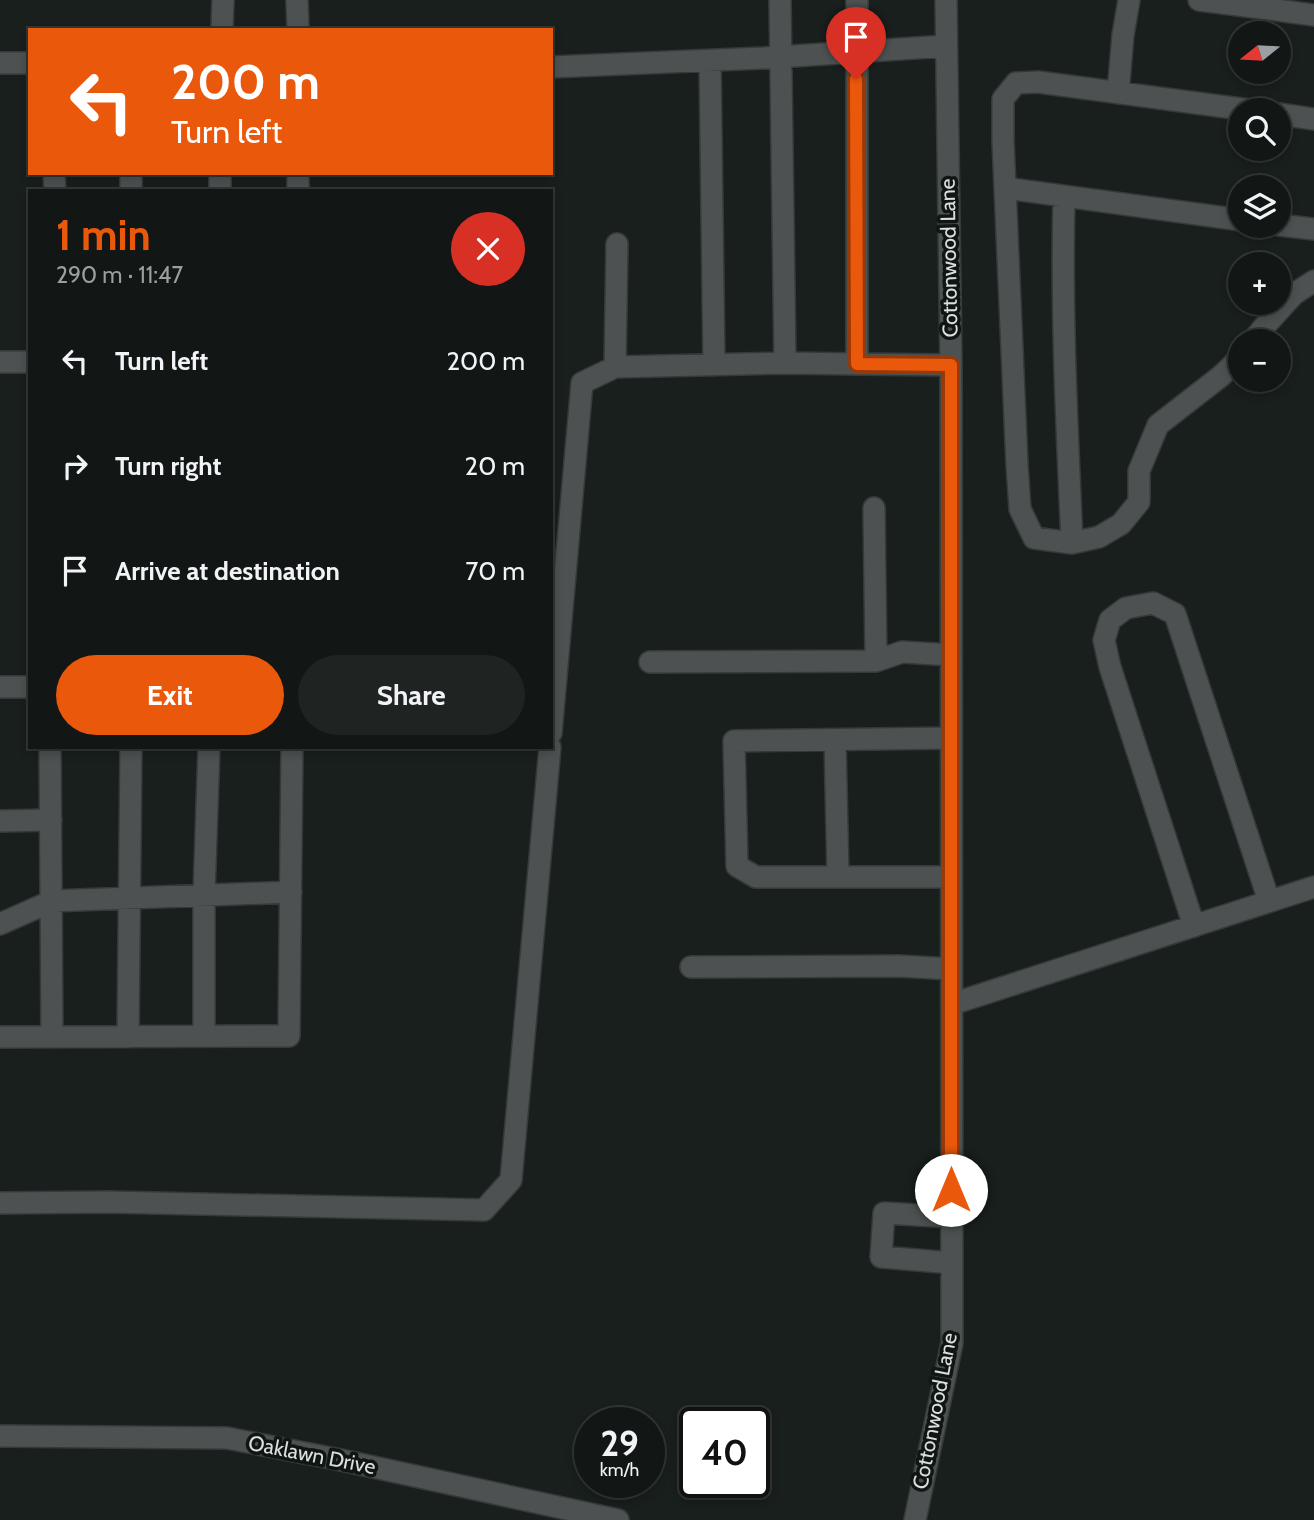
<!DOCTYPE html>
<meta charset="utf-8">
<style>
:root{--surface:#121716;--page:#1f2423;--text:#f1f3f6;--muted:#9c9fa1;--line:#313635;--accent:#ea580c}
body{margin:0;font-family:Cabin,sans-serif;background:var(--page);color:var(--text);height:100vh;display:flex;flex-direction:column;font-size:26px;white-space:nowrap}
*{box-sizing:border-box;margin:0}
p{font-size:23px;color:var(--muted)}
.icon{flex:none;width:38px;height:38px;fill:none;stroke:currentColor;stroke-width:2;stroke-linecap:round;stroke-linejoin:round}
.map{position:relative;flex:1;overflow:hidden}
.panel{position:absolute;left:28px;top:189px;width:525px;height:560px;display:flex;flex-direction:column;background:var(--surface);border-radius:0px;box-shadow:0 4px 10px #0003,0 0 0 2px var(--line)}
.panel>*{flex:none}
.hud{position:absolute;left:28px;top:28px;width:525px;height:147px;border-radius:0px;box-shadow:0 4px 10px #0003,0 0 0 2px var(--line);background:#ea580c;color:#fff;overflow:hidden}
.needle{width:46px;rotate:252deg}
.fabs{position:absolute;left:1228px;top:21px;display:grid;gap:14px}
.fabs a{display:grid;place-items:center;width:63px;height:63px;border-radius:50%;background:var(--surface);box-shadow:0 4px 10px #0003,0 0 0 2px var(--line);font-size:35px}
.speed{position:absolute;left:574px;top:1407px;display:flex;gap:14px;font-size:35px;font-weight:700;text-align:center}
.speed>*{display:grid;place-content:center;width:91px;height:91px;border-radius:50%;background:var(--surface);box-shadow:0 4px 10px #0003,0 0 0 2px var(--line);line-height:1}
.speed small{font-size:18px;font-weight:400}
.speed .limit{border:4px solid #111;border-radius:10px;background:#fff;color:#111}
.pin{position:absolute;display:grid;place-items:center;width:60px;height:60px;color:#fff;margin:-72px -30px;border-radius:50% 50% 50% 0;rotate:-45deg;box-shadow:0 0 7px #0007}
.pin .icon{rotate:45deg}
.me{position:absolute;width:77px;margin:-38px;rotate:0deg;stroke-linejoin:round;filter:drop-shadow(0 0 5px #0008)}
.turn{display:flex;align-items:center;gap:24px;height:147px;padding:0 28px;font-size:32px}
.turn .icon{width:91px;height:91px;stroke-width:2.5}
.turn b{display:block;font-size:49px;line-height:60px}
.round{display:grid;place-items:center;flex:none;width:74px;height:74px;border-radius:37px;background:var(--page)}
.summary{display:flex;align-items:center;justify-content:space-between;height:119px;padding:0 28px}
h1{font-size:42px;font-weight:700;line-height:52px;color:var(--accent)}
.cta{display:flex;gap:14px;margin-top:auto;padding:14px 28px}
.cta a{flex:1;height:80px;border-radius:42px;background:var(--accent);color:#fff;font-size:28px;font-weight:700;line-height:80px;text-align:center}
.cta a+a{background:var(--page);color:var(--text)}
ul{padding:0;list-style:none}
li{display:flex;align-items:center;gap:21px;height:105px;padding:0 28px}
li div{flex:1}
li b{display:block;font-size:26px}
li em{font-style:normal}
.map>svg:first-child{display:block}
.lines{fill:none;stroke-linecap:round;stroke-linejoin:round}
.minor-casing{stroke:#333a38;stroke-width:24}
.minor{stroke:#4d5152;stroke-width:21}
.route-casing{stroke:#983908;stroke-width:18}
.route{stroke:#ea580c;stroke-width:12}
.labels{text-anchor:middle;stroke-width:7;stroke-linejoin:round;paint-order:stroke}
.street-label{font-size:21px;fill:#dbe0de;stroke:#0f1614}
</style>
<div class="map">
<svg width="1314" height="1520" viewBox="0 0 1314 1520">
<rect width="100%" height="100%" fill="#181f1d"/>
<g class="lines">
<defs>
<path id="minor" d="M297,0L298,30
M780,0L785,363
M1199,0L1314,15
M222,30L223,0
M710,61L714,365
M0,63H30
M551,67L763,58L946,46
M1118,93L1123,35L1129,0
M1279,114L1314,119
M54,173L55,191
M1005,188L1241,220
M131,191V173
M220,191V173
M298,191V173
M1064,197C1061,312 1067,427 1072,543
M1279,225L1314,229
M617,244L615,367L785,363L857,364V0
M1253,341L1263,328L1294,294L1314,281
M1241,357L1221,376L1158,425L1139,471V502L1121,524L1099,537L1072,543L1034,538L1020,509L1017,465L1003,141V99L1016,83L1038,82L1249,110
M0,362H30
M857,364L951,365
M874,508L876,661
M650,662L876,661L902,652L951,655
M0,687H30
M551,733L582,383L615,367
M951,738L734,741L737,866L756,877H951
M835,740L838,877
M50,747L52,1037
M0,821L51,820
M0,924L52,901L291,892
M1194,926L1110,667L1104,640L1110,620L1126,608L1153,603L1175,614L1269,901
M691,967L899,966L951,969
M952,1004L1314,887
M204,1036V895L209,747
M0,1037L289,1036L292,747
M128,1037L131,747
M0,1203L109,1202L484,1210L511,1180L550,747
M952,1217L884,1213L881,1257L952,1263
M0,1436L227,1438L341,1460L618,1520
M915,1520L952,1343L951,365L946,0"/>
</defs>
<use href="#minor" class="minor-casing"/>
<use href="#minor" class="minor"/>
</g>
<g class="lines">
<defs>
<path id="route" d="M856,79L857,364L951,365V1190"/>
</defs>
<use href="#route" class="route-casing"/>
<use href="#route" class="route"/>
</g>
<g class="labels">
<g class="street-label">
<text transform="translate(949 258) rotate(-91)" y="7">Cottonwood Lane</text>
<text transform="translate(935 1411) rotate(-79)" y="7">Cottonwood Lane</text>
<text transform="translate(312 1455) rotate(11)" y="7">Oaklawn Drive</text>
</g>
</g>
</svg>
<div class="fabs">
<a><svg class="needle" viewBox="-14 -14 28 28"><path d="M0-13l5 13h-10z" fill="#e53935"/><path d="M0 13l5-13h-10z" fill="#9c9fa1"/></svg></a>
<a><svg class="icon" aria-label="search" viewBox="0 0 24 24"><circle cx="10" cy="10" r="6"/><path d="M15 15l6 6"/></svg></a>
<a><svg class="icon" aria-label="layers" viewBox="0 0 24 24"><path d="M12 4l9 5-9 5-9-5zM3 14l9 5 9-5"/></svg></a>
<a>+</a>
<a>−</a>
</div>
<div class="speed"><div>29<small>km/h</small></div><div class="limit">40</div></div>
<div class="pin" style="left:856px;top:79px;background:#d93025"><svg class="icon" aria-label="arrive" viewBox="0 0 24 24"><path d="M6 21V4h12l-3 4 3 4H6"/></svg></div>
<svg class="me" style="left:951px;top:1190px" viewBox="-20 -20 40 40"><circle r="19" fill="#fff"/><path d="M0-13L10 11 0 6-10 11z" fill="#ea580c"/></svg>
<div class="hud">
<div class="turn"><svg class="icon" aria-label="left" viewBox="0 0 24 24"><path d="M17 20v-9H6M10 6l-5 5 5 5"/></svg><div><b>200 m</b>Turn left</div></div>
</div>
<section class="panel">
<div class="summary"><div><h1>1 min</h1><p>290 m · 11:47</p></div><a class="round" style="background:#d93025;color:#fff"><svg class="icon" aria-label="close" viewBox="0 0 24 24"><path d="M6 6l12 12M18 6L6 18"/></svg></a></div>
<ul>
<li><svg class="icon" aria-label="left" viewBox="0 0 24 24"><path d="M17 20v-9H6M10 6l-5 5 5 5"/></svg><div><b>Turn left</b></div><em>200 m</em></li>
<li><svg class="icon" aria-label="right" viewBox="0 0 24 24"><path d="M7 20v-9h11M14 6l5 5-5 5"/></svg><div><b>Turn right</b></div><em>20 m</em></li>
<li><svg class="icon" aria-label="arrive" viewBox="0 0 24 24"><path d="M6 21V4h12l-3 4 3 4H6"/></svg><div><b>Arrive at destination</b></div><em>70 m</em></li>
</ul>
<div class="cta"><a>Exit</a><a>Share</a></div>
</section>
</div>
